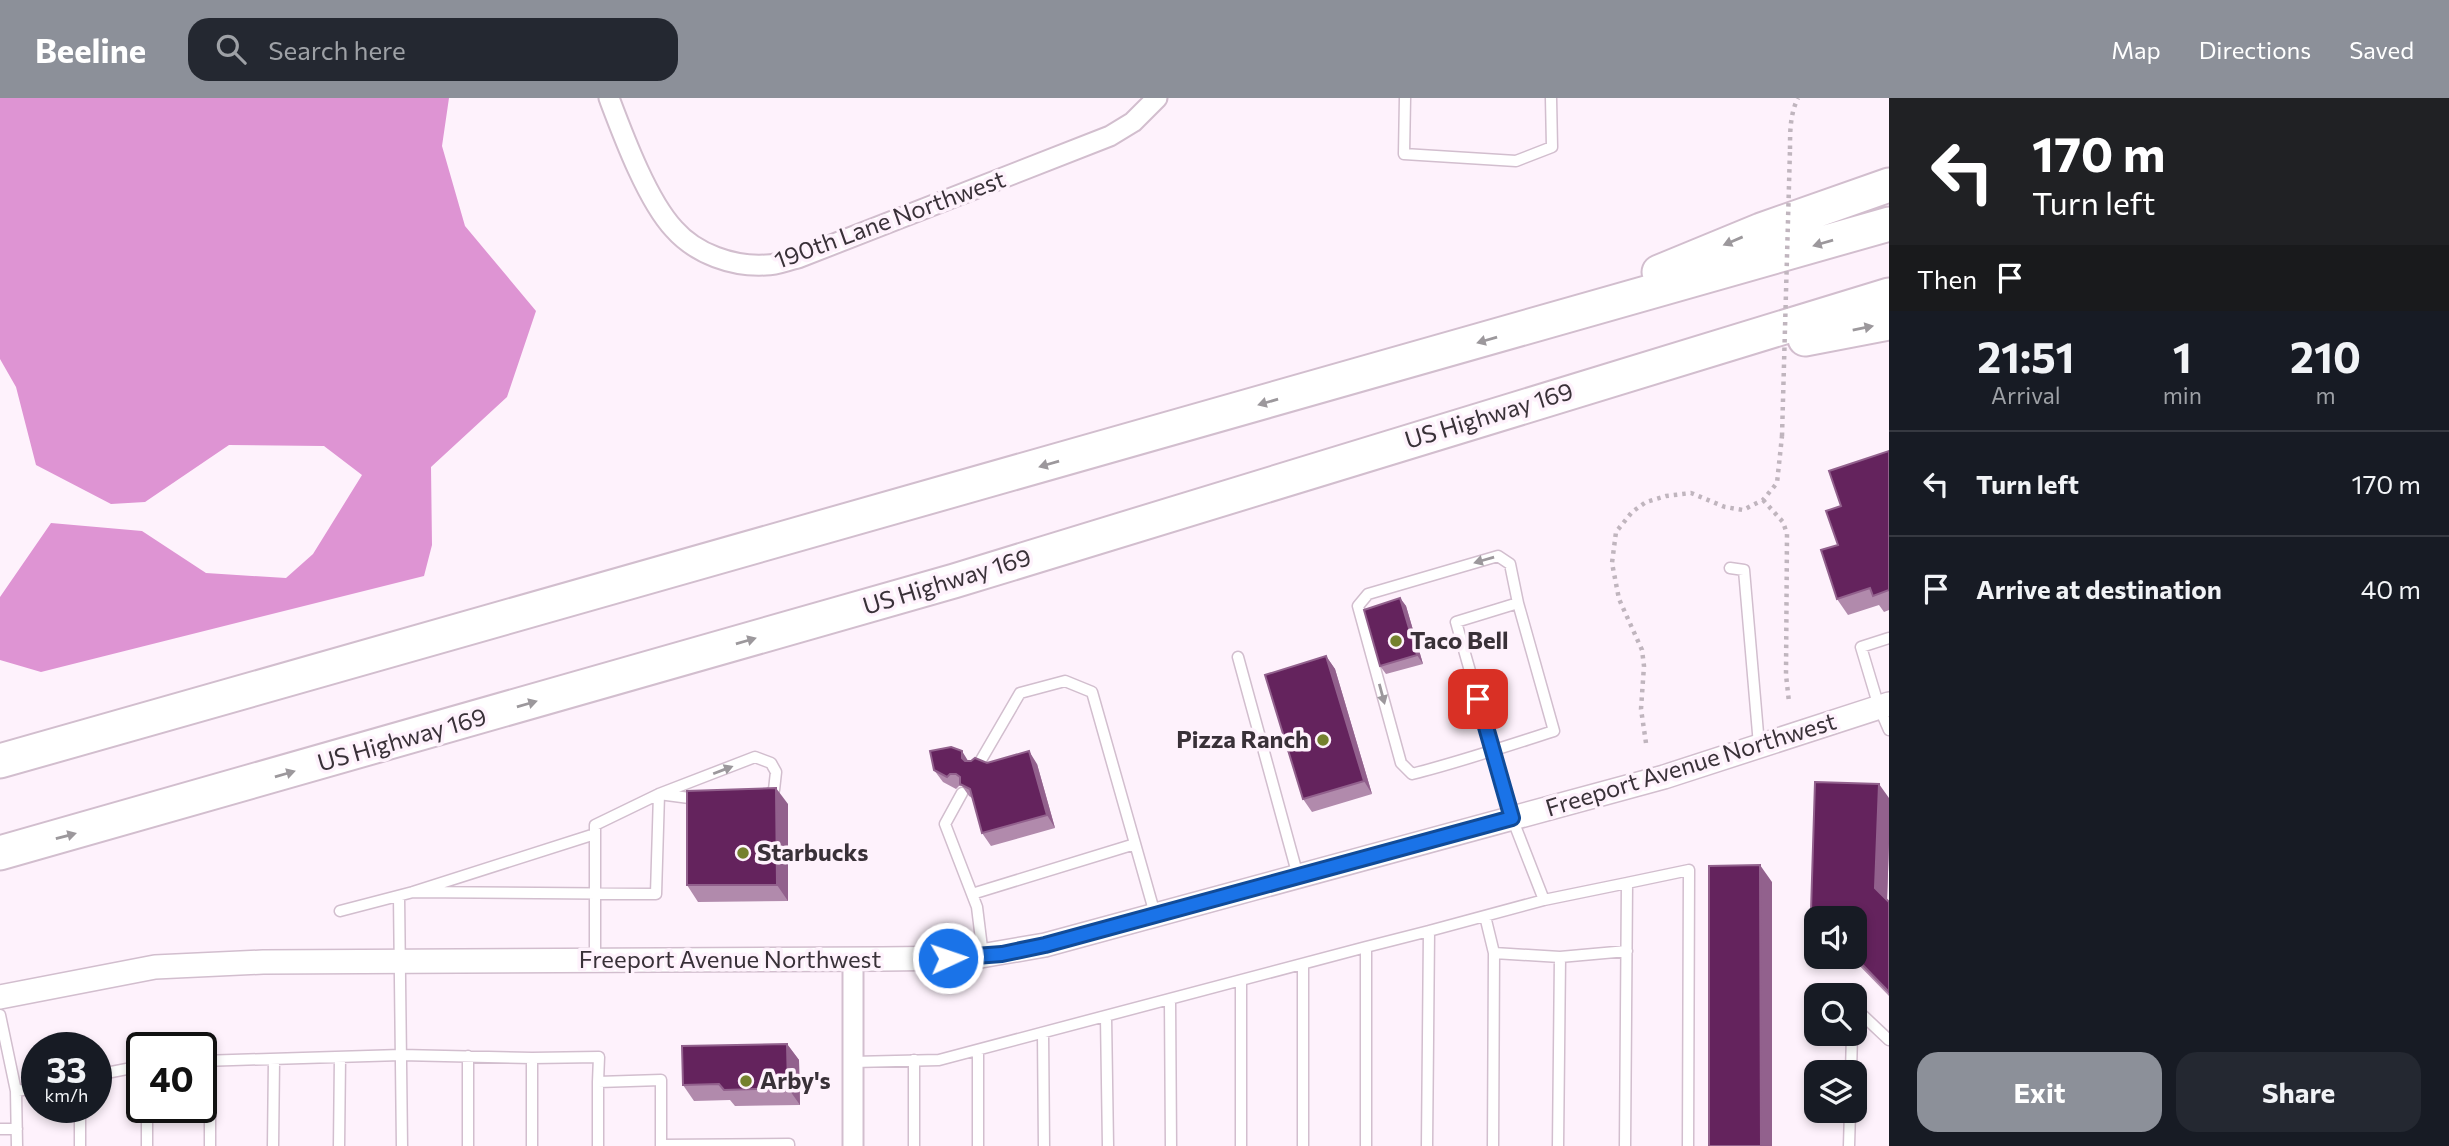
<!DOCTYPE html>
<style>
:root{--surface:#171b24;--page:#242831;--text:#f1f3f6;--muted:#9ea1a6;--line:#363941;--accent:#8c9099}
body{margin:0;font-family:Commissioner,sans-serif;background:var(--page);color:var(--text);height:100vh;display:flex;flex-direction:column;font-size:26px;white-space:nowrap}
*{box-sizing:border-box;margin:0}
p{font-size:23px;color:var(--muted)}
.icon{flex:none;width:38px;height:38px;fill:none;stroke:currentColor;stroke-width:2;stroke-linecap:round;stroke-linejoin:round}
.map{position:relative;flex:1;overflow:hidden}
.sheet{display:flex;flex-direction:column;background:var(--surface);width:560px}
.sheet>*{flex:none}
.banner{background:#202124;color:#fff;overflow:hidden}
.tools{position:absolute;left:1804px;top:808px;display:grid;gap:14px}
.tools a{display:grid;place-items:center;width:63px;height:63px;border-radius:14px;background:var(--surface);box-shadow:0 4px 10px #0003;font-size:35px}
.speed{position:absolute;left:21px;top:934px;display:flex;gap:14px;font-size:35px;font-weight:700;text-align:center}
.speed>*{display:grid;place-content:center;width:91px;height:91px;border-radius:50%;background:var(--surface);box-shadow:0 4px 10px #0003;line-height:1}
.speed small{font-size:18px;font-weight:400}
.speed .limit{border:4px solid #111;border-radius:10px;background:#fff;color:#111}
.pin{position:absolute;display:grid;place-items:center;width:60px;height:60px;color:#fff;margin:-30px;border-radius:14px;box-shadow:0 4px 10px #0006}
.me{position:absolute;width:77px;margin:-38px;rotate:87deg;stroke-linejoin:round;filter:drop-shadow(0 0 5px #0008)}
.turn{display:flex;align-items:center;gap:24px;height:147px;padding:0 28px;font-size:32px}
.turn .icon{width:91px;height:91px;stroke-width:2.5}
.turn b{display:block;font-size:49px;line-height:60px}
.then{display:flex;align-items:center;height:66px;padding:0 28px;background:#0003;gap:14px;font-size:26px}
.eta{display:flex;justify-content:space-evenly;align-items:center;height:119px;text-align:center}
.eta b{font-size:42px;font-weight:700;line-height:49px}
.button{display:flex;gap:14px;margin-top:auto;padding:14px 28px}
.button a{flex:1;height:80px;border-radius:21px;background:var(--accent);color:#fff;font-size:28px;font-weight:700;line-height:80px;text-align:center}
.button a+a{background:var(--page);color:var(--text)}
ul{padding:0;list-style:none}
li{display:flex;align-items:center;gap:21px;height:105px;padding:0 28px;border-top:2px solid var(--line)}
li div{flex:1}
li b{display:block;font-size:26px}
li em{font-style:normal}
header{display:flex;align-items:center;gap:42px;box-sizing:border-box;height:98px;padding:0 35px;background:var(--accent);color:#fff}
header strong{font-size:33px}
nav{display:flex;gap:38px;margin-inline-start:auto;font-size:24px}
.search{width:490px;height:63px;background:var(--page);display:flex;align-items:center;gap:18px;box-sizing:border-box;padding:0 24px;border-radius:21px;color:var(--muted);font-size:26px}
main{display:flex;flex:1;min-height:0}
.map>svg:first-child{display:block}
.water{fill:#de94d3}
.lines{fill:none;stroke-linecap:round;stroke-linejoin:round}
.service-casing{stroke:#d2bece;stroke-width:13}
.minor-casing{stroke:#d2bece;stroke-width:23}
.tertiary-casing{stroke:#d2bece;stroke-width:26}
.motorway-casing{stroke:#d2bece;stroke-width:37}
.path{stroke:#c0b5be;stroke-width:4.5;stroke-dasharray:3.5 5;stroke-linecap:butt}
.service{stroke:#fff;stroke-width:10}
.minor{stroke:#fff;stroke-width:19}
.tertiary{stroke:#fff;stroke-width:23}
.motorway{stroke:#fff;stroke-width:33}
.path-bridge{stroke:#c0b5be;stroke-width:4.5;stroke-dasharray:3.5 5;stroke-linecap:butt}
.wall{fill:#b18aac}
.shaded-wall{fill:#92618d}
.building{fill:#64235d;stroke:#92618d;stroke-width:2}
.oneway{fill:#9c989c}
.route-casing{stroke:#114b97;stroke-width:18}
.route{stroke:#1a73e8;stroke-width:12}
.poi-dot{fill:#74812e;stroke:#fef2fc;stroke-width:2.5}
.labels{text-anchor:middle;stroke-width:7;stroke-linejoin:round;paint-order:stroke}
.street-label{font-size:24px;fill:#393138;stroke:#fef2fc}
.poi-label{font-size:24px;font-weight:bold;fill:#393138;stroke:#fef2fc;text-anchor:start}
</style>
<header>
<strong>Beeline</strong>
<div class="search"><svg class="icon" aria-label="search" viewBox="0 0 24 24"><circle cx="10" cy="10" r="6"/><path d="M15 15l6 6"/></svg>Search here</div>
<nav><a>Map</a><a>Directions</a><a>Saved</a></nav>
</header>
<main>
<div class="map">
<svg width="1889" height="1048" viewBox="0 0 1889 1048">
<rect width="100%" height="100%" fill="#fef2fc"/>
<path class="water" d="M0,0H449L442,48L465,128L536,213L507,299L431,369L432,447L424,478L41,574L0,562V499L51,425L142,433L206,475L286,480L313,456L362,377L324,348L229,347L145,404L111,406L36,367L16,289L0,261Z"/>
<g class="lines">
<defs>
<path id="service" d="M1405,0L1404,56L1516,63L1552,49L1551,0
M1730,470L1744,472L1759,647
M1518,505L1510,466L1498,458L1368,496L1358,508L1401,665L1412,676C1460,664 1507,648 1554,633L1518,505L1456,524L1512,720L1544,802L1627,785L1625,1048
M1889,540L1861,549L1879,609L1889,632
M1238,559L1298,778
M977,669L1020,595L1065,583L1092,594L1155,816
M962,695L945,726L977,809L983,858
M659,696L697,701
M1627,785L1689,772L1688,1048
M413,794L656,796L659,696
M972,796L1135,746
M399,798L402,1048
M340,813L413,794L595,736
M1485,818L1494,855
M595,863V727L659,696L755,659L771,665L776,674L774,692L768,697
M1241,883V1048
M1170,902L1171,1048
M1855,910L1889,942
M0,917L16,993L17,1048
M1106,919L1108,1048
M1043,935L1044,1048
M468,958V1048
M532,960L599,959L598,984L661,982V1047L789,1046V1048
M914,962V1048
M201,963L401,957L532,960V1048
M210,963V1048
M853,964L939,962L1366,849
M1851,975L1852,936
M96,977L142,968
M16,993L37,990
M80,1010V1048
M0,1031H17
M147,1048V1010
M273,1048L274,961
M339,1048L340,959
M598,1048V984
M978,1048V952
M1303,1048V866
M1366,1048V849L1429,833
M1427,1048L1429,833L1544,802
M1493,1048L1494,855L1560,859
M1558,1048L1560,859L1627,853
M1849,1048L1850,1013"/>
<path id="minor" d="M609,0C623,37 647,102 674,131C696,156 733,169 766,167C777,167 788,162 798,160L1110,38L1133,24L1157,0
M853,1048V861"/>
<path id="tertiary" d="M0,899L155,869L263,864L882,861L969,860L1045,847L1664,679L1889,606"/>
<path id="motorway" d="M1659,174L1761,132L1889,87
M1805,241L1889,225
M0,663L1889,126
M0,755L954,483L1889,197"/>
</defs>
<use href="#service" class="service-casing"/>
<use href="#minor" class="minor-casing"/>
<use href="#tertiary" class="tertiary-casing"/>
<use href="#motorway" class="motorway-casing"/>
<path class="path" d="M1790,51C1790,34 1790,16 1798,0
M1763,402L1783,424L1787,436L1786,577L1789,604
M1646,645L1641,611L1644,568L1642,552L1619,501L1612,465L1616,434L1632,414L1646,404L1666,398L1691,395L1725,409L1743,412L1763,402L1777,385L1782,338"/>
<use href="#service" class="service"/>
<use href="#minor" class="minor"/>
<use href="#tertiary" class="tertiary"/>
<use href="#motorway" class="motorway"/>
<path class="path-bridge" d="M1782,338L1790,51"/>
</g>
<path class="wall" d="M1889,353V512L1884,514L1879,507L1848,517L1837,501L1838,447L1841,408Z
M1400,500L1406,508L1423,566L1386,576L1380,568Z
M1326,558L1335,571L1372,696L1312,714L1303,701Z
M968,663L987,665L1037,666L1055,730L991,748L982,735L972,700L969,698L962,688H959L956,691L943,684L934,672Z
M1889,700V745L1887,802L1889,804V898L1851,859H1855V821H1816L1811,813Z
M788,706V803L698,804L687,787Z
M787,946L799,962L800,1007L735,1008L730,1002L694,1003L683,987Z"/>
<path class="shaded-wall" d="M1400,500L1406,508L1423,566L1417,557Z
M1326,558L1335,571L1372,696L1364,683Z
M962,653L970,666V672L962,660Z
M1029,653L1037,666L1055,730L1047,717Z
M1879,686L1889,700V745L1887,806L1875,790Z
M776,690L788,706V803L777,787Z
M1760,767L1772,784V1048H1761Z
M787,946L799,962L800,1007L788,990Z"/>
<path class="building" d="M1889,353V492L1873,498L1870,490L1837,501L1821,452L1838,447L1826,413L1841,408L1829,373Z
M1400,500L1417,557L1380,568L1364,512Z
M1326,558L1364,683L1303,701L1265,577Z
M951,649L962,653V660L965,663H971L975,660L987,665L1029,653L1047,717L982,735L970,691L960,686V679L956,676H950L947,679L934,672L930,653Z
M1815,684L1879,686L1875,790L1889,804V894L1855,859V821H1818L1811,813Z
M776,690L777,787H687V693Z
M1760,767L1761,1048H1709V768Z
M787,946L788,990L724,992L719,986L683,987L682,948Z"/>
<defs><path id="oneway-solid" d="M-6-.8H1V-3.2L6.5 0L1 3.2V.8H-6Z" transform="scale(1.75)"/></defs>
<g class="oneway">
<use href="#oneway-solid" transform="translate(1733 143) rotate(157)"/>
<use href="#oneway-solid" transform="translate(1823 145) rotate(164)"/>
<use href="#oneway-solid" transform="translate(1863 230) rotate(-11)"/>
<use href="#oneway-solid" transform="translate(1487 242) rotate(164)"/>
<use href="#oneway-solid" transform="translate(1268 304) rotate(164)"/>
<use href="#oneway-solid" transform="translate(1049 366) rotate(164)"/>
<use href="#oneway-solid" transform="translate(1484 462) rotate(164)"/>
<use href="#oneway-solid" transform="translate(746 543) rotate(-16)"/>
<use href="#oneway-solid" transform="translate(1382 596) rotate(75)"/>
<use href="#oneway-solid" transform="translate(527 606) rotate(-16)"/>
<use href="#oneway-solid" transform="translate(723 672) rotate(-21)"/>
<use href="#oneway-solid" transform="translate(285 676) rotate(-16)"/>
<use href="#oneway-solid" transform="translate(66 738) rotate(-15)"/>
</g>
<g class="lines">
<defs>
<path id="route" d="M948,860L1002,856L1045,847L1512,720L1478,601"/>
</defs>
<use href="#route" class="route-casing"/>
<use href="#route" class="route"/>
</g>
<g class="poi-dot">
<circle cx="1396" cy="543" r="7"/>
<circle cx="1323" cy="642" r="7"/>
<circle cx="743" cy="755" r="7"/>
<circle cx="746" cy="983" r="7"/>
</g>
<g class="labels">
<g class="street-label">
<text transform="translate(890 122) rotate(-20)" y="8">190th Lane Northwest</text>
<text transform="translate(1489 318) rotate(-17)" y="8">US Highway 169</text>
<text transform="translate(947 484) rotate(-17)" y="8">US Highway 169</text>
<text transform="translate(402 642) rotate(-16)" y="8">US Highway 169</text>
<text transform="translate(1691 667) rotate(-17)" y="8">Freeport Avenue Northwest</text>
<text x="730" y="870">Freeport Avenue Northwest</text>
</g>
<g class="poi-label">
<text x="1410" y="551">Taco Bell</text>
<text x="1309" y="650" text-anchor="end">Pizza Ranch</text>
<text x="757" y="763">Starbucks</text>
<text x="760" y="991">Arby's</text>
</g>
</g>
</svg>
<div class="tools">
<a><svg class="icon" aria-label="sound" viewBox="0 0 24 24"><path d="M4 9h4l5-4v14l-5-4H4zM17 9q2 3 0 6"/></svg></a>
<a><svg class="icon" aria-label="search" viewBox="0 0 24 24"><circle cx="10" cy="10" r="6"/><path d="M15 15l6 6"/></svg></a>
<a><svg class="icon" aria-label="layers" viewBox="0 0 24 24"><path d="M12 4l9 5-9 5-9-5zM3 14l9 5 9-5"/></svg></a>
</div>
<div class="speed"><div>33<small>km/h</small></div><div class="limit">40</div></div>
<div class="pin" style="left:1478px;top:601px;background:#d93025"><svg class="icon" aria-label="arrive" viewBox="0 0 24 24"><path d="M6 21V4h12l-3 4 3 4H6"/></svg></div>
<svg class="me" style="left:948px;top:860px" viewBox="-20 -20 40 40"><circle r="17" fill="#1a73e8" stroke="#fff" stroke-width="3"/><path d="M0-11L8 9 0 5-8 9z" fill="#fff"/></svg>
</div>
<section class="sheet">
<div class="banner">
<div class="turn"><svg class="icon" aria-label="left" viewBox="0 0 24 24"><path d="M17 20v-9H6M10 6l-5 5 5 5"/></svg><div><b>170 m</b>Turn left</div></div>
<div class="then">Then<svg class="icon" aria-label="arrive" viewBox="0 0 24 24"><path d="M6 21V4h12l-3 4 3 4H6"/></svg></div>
</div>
<div class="eta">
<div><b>21:51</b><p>Arrival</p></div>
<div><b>1</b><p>min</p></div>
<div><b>210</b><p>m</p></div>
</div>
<ul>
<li><svg class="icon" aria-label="left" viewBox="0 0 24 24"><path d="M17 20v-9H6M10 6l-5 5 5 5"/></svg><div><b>Turn left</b></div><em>170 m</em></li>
<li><svg class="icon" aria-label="arrive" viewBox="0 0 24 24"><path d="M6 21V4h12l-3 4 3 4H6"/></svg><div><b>Arrive at destination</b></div><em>40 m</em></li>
</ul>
<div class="button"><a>Exit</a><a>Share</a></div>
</section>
</main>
